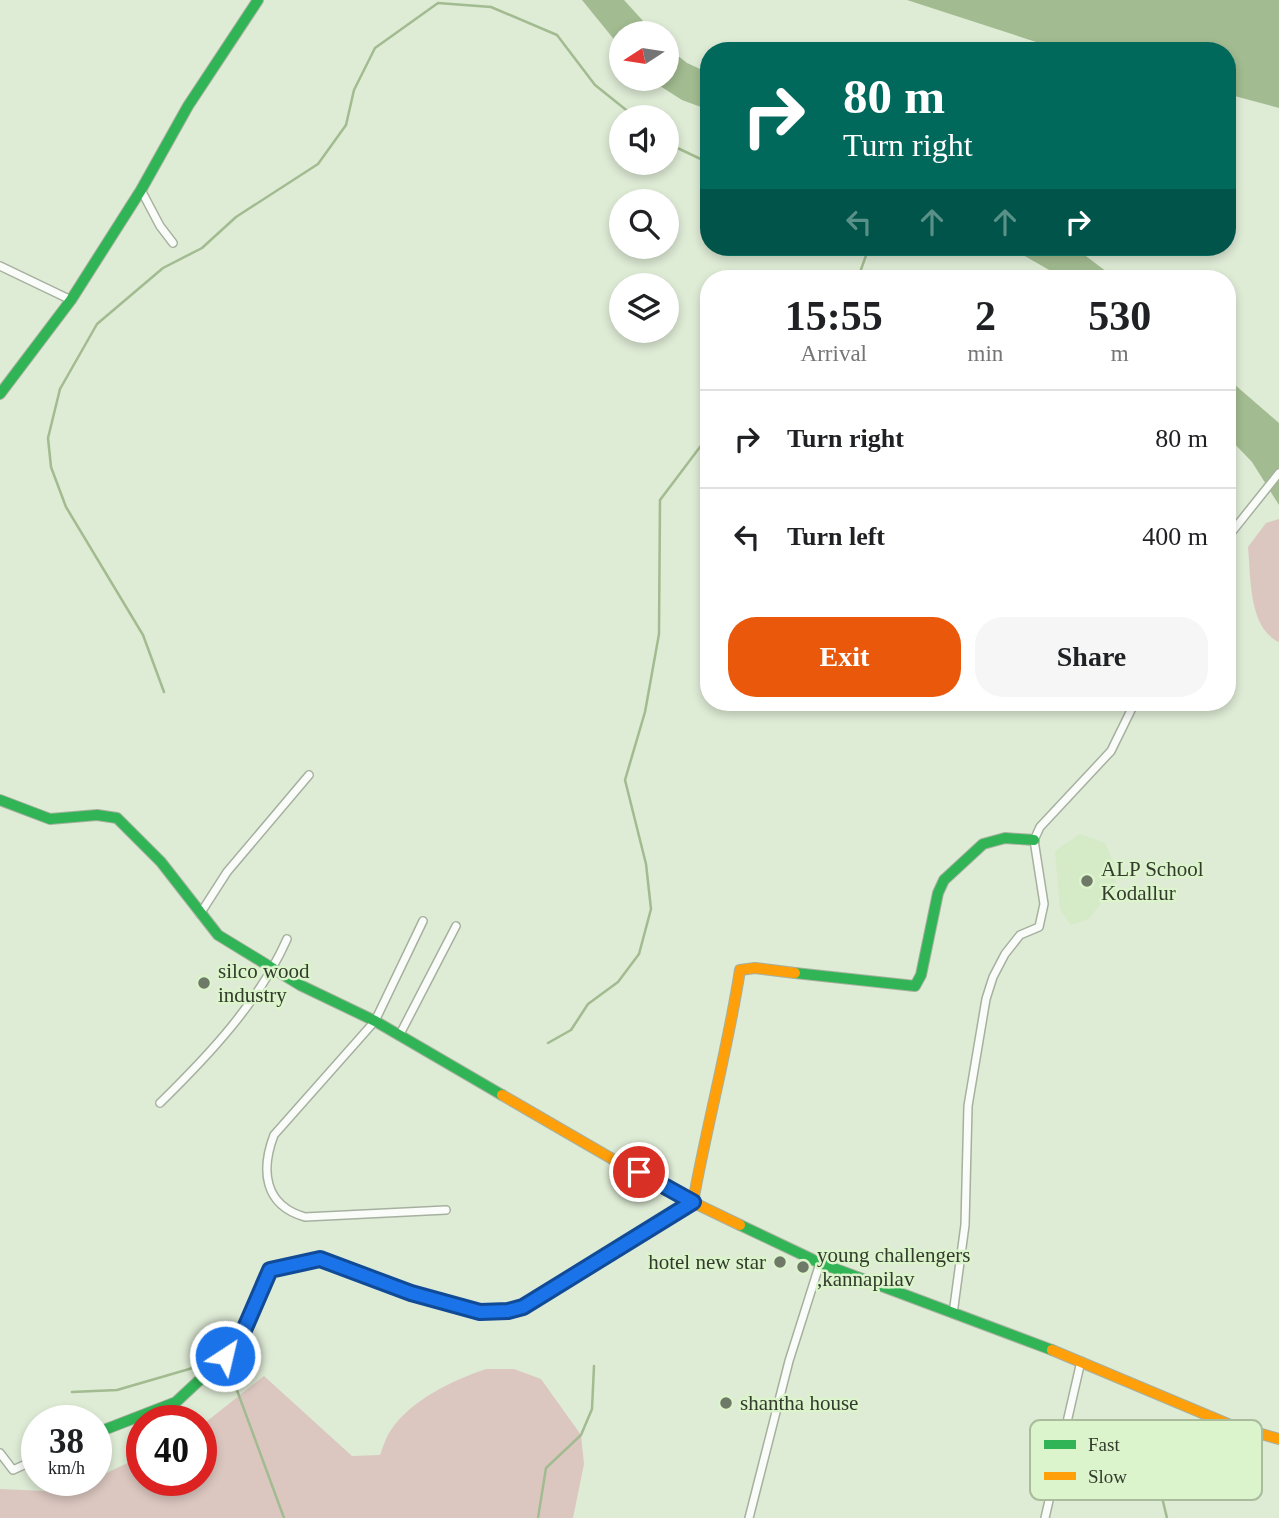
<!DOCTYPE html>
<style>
:root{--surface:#fff;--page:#f6f6f6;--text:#202124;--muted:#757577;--line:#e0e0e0;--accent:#ea580c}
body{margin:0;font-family:Georgia,serif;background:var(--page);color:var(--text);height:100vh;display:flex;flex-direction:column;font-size:26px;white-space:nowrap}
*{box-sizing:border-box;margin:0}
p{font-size:23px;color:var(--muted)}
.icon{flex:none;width:38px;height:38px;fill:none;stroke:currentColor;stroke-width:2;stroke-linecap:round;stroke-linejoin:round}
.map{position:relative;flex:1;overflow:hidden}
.side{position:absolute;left:700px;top:270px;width:536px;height:441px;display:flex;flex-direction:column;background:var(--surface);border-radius:28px;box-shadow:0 4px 10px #0003}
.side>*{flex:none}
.hud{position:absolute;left:700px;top:42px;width:536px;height:214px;border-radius:28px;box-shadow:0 4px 10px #0003;background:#00695c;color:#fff;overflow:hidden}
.needle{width:46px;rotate:258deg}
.controls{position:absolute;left:609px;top:21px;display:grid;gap:14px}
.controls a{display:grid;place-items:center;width:70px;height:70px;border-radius:50%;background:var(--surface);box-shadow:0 4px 10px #0003;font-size:35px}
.speed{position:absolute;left:21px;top:1405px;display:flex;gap:14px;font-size:35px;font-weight:700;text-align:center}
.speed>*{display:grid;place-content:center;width:91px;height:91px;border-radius:50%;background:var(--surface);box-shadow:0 4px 10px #0003;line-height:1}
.speed small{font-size:18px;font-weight:400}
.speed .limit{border:10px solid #d22;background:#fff;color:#111}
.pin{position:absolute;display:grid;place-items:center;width:60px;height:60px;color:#fff;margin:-30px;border:4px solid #fff;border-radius:50%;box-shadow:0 2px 7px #0007}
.me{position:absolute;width:77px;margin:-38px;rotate:35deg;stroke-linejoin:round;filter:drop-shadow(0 0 5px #0008)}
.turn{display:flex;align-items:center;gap:24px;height:147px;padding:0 28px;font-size:32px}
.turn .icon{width:91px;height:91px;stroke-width:2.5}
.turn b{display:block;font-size:49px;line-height:60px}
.lanes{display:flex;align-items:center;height:66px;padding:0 28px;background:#0003;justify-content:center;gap:35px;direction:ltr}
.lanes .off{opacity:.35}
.eta{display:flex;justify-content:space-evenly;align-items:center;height:119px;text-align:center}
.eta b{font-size:42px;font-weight:600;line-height:49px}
.primary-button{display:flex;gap:14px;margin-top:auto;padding:14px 28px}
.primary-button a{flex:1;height:80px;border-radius:28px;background:var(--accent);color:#fff;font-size:28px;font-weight:600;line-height:80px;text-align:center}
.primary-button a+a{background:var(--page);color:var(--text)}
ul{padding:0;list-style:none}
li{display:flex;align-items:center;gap:21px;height:98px;padding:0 28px;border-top:2px solid var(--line)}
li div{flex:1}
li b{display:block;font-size:26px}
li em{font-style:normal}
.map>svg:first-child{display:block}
.built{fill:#d5eac7}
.green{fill:#dcc7c0}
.water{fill:#a2bb90}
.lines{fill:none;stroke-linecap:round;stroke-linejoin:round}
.stream{stroke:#a2bb90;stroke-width:2.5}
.street-casing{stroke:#a6b09f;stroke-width:10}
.fast-casing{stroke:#a6b09f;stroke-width:12}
.slow-casing{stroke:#a6b09f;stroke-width:12}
.street{stroke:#fafcf9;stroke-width:7}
.fast{stroke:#30b455;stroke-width:10}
.slow{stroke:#ff9f0a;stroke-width:10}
.route-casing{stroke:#114b97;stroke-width:18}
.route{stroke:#1a73e8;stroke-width:12}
.poi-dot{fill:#6e7967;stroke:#dcf4cc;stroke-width:2.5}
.labels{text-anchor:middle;stroke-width:5;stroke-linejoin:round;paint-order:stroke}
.poi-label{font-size:21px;fill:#323b2c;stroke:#dcf4cc;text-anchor:start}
.key{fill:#dcf4cc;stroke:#a9bc9c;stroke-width:2}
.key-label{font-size:19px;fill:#323b2c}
</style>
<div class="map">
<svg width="1279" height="1518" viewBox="0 0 1279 1518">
<rect width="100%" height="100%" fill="#deebd5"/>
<path class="built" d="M1080,834L1105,843L1115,866L1116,896L1101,903L1089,919L1071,925L1060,909L1055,851Z"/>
<path class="green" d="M1279,519V642C1248,628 1251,576 1248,547L1266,523Z
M486,1369H514L541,1379L581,1435L584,1464L573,1518H0V1489L67,1492L142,1456V1480H201V1426L264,1376L352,1456L380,1455C383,1447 386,1437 391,1430C411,1400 453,1380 486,1369Z"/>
<path class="water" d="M582,0H624L654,33H621V48Z
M907,0H1279V108L1227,94V51H1064Z
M667,47L687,63L709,73V110L682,100L649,79H667Z
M1009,247H1074L1107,272L1125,278H1058L1051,271Z
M1227,378L1279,423V505L1252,462L1227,436Z"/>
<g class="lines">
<path class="stream" d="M667,143L709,163
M858,278L869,247
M164,692L143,635L66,507L51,467L48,438L60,389L97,324L163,268L202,248L236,217L318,164L346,125L354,90L375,48L438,3L491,7L557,35L595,85L635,117
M548,1043L571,1030L588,1004L618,982L639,954L651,909L646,864L625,780L645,712L659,634L660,500L703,443L709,440
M217,1370L231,1374L284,1518
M72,1392L117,1390L203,1365L210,1367
M1160,1489L1167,1518
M538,1518L546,1468L581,1435L592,1409L594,1366"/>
<defs>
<path id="street" d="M141,190L160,226L173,243
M0,266L71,300
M1227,538L1279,473
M200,914L227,872L309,775
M423,921L375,1021L274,1135C261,1169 263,1205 305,1217L446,1210
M399,1036L456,926
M160,1103C209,1055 259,1002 287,939
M953,1314L965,1225L968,1106L986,999L993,977L1005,954L1020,935L1039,927L1044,904L1034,840L1040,827L1111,751L1135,702
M0,1453L13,1470L37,1459
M749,1518L789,1361L820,1263
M1045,1518L1081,1361"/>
<path id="fast" d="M0,394L71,300L141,190L188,106L258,0
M0,800L50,819L97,815L117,818L161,862L218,935L300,985L375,1021L502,1095
M795,973L915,986L921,975L938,893L944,880L983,844L1005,838L1034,840
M740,1225L820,1263L1052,1350
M96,1433L176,1402L238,1344L270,1270L320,1259L411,1293L480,1312L523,1307L641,1234"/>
<path id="slow" d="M502,1095L659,1186L740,1225
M641,1234L693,1202C707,1124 728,1048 740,970L755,968L795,973
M1052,1350L1233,1426L1279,1439"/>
</defs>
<use href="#street" class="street-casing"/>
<use href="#fast" class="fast-casing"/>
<use href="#slow" class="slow-casing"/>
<use href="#street" class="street"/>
<use href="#fast" class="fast"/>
<use href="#slow" class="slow"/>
</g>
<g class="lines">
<defs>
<path id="route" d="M225,1356L238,1344L270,1270L320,1259L411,1293L480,1312L508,1311L523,1307L693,1202L639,1172"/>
</defs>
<use href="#route" class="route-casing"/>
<use href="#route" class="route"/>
</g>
<g class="poi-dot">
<circle cx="1087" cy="881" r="7"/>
<circle cx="204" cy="983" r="7"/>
<circle cx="780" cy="1262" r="7"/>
<circle cx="803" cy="1267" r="7"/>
<circle cx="726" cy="1403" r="7"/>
</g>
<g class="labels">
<g class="poi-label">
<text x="1101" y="876">ALP School<tspan x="1101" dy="24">Kodallur</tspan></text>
<text x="218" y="978">silco wood<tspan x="218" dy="24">industry</tspan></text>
<text x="817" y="1262">young challengers<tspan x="817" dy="24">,kannapilav</tspan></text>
<text x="766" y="1269" text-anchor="end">hotel new star</text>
<text x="740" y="1410">shantha house</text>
</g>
</g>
<rect x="1030" y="1420" width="232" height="80" rx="10" class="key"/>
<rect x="1044" y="1440" width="32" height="9" fill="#30b455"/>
<rect x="1044" y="1472" width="32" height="8" fill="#ff9f0a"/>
<g class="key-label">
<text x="1088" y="1451">Fast</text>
<text x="1088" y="1483">Slow</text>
</g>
</svg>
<div class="controls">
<a><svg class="needle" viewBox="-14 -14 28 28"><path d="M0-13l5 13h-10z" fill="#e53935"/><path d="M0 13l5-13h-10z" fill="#757577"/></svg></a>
<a><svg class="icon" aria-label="sound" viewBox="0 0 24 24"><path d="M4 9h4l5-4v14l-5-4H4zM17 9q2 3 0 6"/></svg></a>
<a><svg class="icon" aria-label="search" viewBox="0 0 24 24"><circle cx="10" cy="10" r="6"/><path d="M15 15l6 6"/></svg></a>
<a><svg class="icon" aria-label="layers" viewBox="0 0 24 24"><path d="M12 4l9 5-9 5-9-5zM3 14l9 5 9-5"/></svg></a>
</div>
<div class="speed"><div>38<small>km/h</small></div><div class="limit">40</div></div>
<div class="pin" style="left:639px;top:1172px;background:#d93025"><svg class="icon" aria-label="arrive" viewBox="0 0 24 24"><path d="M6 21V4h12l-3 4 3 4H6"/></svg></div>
<svg class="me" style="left:225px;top:1356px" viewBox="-20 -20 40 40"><circle r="17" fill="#1a73e8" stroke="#fff" stroke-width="3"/><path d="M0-11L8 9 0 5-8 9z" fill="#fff"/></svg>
<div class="hud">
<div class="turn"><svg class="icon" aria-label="right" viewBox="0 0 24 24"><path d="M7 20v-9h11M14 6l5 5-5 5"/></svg><div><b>80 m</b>Turn right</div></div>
<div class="lanes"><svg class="icon off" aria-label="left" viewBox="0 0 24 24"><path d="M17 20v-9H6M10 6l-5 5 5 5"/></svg><svg class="icon off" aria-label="ahead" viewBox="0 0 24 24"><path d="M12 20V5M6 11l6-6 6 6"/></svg><svg class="icon off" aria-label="ahead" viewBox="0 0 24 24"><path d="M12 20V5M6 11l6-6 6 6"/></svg><svg class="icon" aria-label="right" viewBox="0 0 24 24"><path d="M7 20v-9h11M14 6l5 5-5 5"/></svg></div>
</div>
<section class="side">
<div class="eta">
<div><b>15:55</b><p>Arrival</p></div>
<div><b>2</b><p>min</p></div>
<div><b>530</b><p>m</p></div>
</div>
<ul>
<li><svg class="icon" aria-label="right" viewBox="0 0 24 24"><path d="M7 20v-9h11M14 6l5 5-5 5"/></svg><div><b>Turn right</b></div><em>80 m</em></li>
<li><svg class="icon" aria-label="left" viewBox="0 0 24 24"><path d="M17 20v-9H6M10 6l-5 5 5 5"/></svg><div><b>Turn left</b></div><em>400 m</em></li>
</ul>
<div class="primary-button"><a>Exit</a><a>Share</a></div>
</section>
</div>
